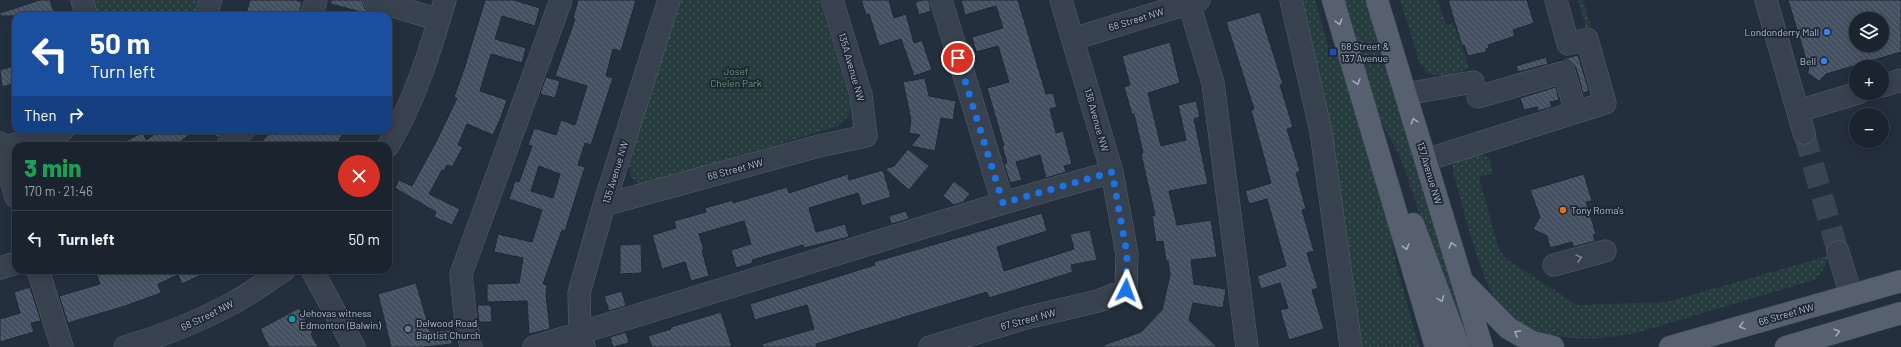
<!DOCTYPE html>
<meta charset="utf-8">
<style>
:root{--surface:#1b232e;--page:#282f3a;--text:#f1f3f6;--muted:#a0a4aa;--line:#39404a}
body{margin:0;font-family:Barlow,sans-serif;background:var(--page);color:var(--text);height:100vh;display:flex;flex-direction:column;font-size:15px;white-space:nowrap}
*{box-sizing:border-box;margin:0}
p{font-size:13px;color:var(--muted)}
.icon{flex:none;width:22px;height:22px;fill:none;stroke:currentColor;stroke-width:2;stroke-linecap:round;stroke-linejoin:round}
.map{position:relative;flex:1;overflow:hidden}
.side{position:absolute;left:12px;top:142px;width:380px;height:132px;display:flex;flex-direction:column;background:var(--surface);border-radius:12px;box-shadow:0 2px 10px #0003,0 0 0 1px var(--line)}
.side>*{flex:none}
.guide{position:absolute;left:12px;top:12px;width:380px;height:122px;border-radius:12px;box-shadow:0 2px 10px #0003,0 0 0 1px var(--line);background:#1a4fa0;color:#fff;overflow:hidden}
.fabs{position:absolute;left:1849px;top:12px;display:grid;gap:8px}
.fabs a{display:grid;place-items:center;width:40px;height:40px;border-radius:50%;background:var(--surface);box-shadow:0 2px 10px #0003,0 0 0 1px var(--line);font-size:20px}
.pin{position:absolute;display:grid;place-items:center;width:34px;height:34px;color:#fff;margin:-17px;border:2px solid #fff;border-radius:50%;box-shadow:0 1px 4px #0007}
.me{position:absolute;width:44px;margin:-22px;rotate:3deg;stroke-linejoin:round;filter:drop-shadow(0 0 3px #0008)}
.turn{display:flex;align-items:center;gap:14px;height:84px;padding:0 12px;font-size:18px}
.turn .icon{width:52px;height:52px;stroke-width:2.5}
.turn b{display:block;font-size:28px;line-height:34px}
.then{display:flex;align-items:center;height:38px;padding:0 12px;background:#0003;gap:8px;font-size:15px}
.round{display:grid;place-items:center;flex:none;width:42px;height:42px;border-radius:21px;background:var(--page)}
.summary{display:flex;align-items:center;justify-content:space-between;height:68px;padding:0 12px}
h1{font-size:24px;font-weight:800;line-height:30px;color:#1e9e55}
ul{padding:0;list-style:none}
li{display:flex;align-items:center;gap:12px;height:56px;padding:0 12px;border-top:1px solid var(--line)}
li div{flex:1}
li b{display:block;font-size:15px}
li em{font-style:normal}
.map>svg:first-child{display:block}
.green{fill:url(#green-dots)}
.building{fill:url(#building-back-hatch);stroke:#1f2835;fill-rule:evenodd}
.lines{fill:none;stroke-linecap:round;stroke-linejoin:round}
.minor-tunnel{stroke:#3a4453;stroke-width:22;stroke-dasharray:22 11;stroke-linecap:butt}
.minor-casing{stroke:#565f6c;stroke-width:23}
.major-casing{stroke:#414a57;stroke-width:23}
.minor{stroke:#38414e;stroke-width:22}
.major{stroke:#56606e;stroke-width:22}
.oneway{stroke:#a1aab7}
.oneway2{stroke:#7c8592}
.route{stroke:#1a73e8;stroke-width:7;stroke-dasharray:0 12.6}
.shop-dot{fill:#3f7fe0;stroke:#1d2633;stroke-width:1.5}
.transit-dot{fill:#1a4fb4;stroke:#1d2633;stroke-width:1.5}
.food-dot{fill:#e8710a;stroke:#1d2633;stroke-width:1.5}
.culture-dot{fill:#0f9aa8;stroke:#1d2633;stroke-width:1.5}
.worship-dot{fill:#6b7280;stroke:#1d2633;stroke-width:1.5}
.labels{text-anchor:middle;stroke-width:3.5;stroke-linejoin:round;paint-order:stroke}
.street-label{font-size:10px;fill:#b4bcc9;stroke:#1d2633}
.poi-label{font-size:10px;fill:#b4bcc9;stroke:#1d2633;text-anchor:start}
.park-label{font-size:10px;fill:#6b9a76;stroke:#1d2633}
</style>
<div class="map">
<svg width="1901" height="347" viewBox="0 0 1901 347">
<defs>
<pattern id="green-dots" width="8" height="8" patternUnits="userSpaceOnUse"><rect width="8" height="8" fill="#263c3f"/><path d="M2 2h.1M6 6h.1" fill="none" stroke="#435659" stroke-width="1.8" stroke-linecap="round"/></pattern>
<pattern id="building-back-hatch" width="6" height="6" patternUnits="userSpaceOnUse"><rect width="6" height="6" fill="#455162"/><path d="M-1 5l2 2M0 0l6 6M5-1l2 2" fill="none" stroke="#5d6877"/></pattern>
</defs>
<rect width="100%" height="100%" fill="#242f3e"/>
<path class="green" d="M93,0H200L192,16H98Z
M679,0H819L851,103L849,116L838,126L654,182L641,184L631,177L629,165Z
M1300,0H1315L1330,53L1338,50L1385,204L1396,264L1419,347H1363L1331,139Z
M1343,0H1367L1471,347H1465L1400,156L1380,120Z
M1400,0H1438L1446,25L1454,23L1469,68L1462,71L1461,73L1449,77L1425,73V68L1420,64Z
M1578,0H1583L1592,30L1587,32Z
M1476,151L1489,158L1493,173L1479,177L1499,250L1505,258L1577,305L1667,302L1828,256C1825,267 1823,273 1814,280L1639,332C1580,345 1511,344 1485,278C1472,245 1463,207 1453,172V163Z"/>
<path class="building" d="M40,0H50L55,16H0V13Z
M250,0H296L302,2L299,16H245Z
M331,0H362L365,9L384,16H368V14L331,4Z
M485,0H514L540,8L535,26L502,16L495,39L526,48L522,63L491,54L480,91L507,100L501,117L493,135L467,124L458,145L463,147L452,167L447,165L444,171L442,170L429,194L460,209L452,225L434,217L436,212L395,188L399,180L412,186L437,140L457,98L454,97L464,69Z
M578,0H636L621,51L613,49L606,76L613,78L591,145L585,143L578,165L585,167L565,231L562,230L543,284L547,285L546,295L550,329L529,334L527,301L487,302V284L519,283L523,258L494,252L498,234L532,242L542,210L509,199L515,181L519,182L532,146L528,145L534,128L556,135L561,120L575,125L587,86L555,76L575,19L573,18ZM539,166L560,174L553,198L531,191Z
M861,0H889L894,18L906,14L914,43L922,40L932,70L914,76L901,39L879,46L869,14L866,15Z
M923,0H929L931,11L919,15L915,2Z
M961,0H1018L1046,94L1053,93L1057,107L1050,109L1056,133L1063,131L1072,164L1064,166L1066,172L1046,178L1040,155L1016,162L1022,180L1010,183L1004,164L1007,163L1002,146H1004L987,88L1009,82L998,46L976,52L972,37L1003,28L996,6L965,15Z
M1448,0H1527L1534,23L1513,30L1515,36L1488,45L1489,48L1486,49V52L1468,56L1464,45L1462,46Z
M1788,0H1901V52L1826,74L1819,81L1807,73L1809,69ZM1856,19H1882V45H1856Z
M1260,12L1283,84L1280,85L1293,127L1287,129L1300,171L1296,173L1306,209L1302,210L1314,251L1307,253L1318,288L1312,290L1324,329L1289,340L1280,310L1288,308L1280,283L1261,289L1257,276L1286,266L1267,199L1249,204L1245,191L1271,183L1251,110L1254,109L1226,22Z
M1170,42L1180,83L1148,93L1161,146L1186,140L1178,105L1196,101L1200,117L1194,119L1208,184L1169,191L1177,225L1211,220L1217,257L1191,260L1194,284L1226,289L1223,308L1193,303L1189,320L1217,347H1104V345L1141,332L1162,310L1170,275L1168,261H1166L1163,241L1156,242L1152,216L1155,215L1141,154L1143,153L1134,114H1132L1124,87L1130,85L1122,56Z
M1578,55L1589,91L1583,93L1576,68L1572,63L1567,60H1561L1549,63Z
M1546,57L1548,64L1518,72L1516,66Z
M16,65V83L2,87L0,70Z
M546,77L560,81L555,98L540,94Z
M925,78L929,96L956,101L953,120L941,118L935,151L911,146L920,135L909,133L911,120L903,82Z
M1556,87L1559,100L1550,102L1552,107L1538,111L1537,107L1524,110L1520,98Z
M160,130H196L174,146H117L143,132L146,140Z
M209,130H226L218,138Z
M272,130H345L336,146H258Z
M908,149L929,166L909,190L885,169L894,166Z
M883,170L891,197L862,206L858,193L809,208L816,232L845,224L849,237L804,248L803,245L752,260L753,263L736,268L731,250L751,244L744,221L699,234L704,250H702L709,276L691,281L685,262L662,269L652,235L676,228L674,221L706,212L705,208L733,200V203L787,187L789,193L848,174L849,180Z
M1584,174L1592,201L1586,202L1596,234L1593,235L1595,241L1573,247L1572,242L1550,248L1547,236L1533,229L1540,217L1530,190Z
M954,181L970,194L963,202L954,205L943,196Z
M906,211L909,219L891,224L889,216Z
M1042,213L1047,231L997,247L1004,271L1074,249L1070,234L1090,230L1097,260L1071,265L1073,272L1041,282L989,298L987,292L816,344L817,347H763L762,344L814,329L807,305L755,320L750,304L875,265L874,262Z
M641,244L642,273L620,274V245Z
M95,270H211L182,284L178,275L158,284L161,293L125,306L68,323L59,296L100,284Z
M416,283L430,331L452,330V344L424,347H391L378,294Z
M30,287L41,321L31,323L34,332L0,342V319L20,313L14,292Z
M622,291L626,306L609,311L604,296Z
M477,305H491L492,322H479Z
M299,308L313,333L311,334L318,347H269L260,329Z
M721,312L732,347H652L648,336L671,329V327Z
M626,332L629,343L613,347L610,337Z"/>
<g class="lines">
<path class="minor-tunnel" d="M1804,133L1838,252"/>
<defs>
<path id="minor" d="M82,0L87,16
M374,0L439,20
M941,0L1003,203
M1188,0L1213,83L1247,347
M1291,0L1321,132L1351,347
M1766,0L1804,133
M205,16L211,0
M311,16L316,0
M1073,39L1199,0
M1882,86L1901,80
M1406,94L1473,82
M1478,97L1564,72L1576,112
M1798,111L1858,93
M0,143L16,197
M227,146L244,130
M388,146C415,100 430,51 445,0
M0,149L63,130
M1426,160L1605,103L1587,39L1568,44L1556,0
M604,205L819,146L866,136L861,95L832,0
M1838,252L1851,295
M1554,265L1605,251
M0,268L16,263
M38,270L62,347
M312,270L354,347
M584,346L580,333L579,293L604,205L669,0
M125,347C162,336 198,322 233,303C250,294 267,281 284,270
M471,347L466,323L461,274L561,0
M534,347L1003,203L1112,172
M930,347L1026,318L1098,301L1126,290L1127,254L1112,172L1061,0"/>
<path id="major" d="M1333,0L1436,347
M1377,0L1482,347
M1413,224L1459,347
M1465,284L1508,328L1532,342L1553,347
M1670,347L1901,281
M1786,347L1901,313"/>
</defs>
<use href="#minor" class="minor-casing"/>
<use href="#major" class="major-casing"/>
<use href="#minor" class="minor"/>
<use href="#major" class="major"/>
</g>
<defs><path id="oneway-chevron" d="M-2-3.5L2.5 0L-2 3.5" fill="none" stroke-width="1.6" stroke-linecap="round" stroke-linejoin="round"/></defs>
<g class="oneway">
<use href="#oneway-chevron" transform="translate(1339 22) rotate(74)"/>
<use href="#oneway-chevron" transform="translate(1357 82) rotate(74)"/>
<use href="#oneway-chevron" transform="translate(1414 121) rotate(-107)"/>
<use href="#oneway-chevron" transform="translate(1452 245) rotate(-107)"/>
<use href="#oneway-chevron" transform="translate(1406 247) rotate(73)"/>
<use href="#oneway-chevron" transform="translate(1441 299) rotate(69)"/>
<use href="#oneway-chevron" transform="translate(1742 326) rotate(164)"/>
<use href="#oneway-chevron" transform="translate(1837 332) rotate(-16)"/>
<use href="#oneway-chevron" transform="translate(1517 333) rotate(-150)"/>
</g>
<use class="oneway2" href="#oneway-chevron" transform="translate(1579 258) rotate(-15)"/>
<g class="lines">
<path class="route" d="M958,58L1003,203L1112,172L1127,254L1126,290"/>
</g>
<g class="shop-dot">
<circle cx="1827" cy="32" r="4"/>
<circle cx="1824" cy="61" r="4"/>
</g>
<rect class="transit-dot" x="1329" y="48" width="8" height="8" rx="2"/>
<circle class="food-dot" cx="1563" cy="210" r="4"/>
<circle class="culture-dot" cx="292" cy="319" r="4"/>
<circle class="worship-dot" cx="408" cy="329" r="4"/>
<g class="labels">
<g class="street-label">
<text transform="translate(1136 19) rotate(-17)" y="4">68 Street NW</text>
<text transform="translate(852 67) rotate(74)" y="4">135A Avenue NW</text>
<text transform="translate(1097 120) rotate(74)" y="4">136 Avenue NW</text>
<text transform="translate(735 169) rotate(-15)" y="4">68 Street NW</text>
<text transform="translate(615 172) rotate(-73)" y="4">135 Avenue NW</text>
<text transform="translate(1430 173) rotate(73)" y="4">137 Avenue NW</text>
<text transform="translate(1786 314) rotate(-16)" y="4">66 Street NW</text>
<text transform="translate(207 315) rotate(-26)" y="4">68 Street NW</text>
<text transform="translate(1028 319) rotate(-15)" y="4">67 Street NW</text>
</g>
<g class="poi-label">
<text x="1819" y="36" text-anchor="end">Londonderry Mall</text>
<text x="1341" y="50">68 Street &amp;<tspan x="1341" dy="12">137 Avenue</tspan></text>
<text x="1816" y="65" text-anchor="end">Bell</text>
<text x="1571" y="214">Tony Roma's</text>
<text x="300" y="317">Jehovas witness<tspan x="300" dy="12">Edmonton (Balwin)</tspan></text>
<text x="416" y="327">Delwood Road<tspan x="416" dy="12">Baptist Church</tspan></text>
</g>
<g class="park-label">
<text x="736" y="75">Josef<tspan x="736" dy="12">Chelen Park</tspan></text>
</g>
</g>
</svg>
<div class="fabs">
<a><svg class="icon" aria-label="layers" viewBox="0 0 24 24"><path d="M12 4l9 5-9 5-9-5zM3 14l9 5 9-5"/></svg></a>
<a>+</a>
<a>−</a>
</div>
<div class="pin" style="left:958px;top:58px;background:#d93025"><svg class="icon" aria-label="arrive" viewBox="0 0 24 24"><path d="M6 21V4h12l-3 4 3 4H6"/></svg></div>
<svg class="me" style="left:1126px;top:290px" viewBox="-20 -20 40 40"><path d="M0-17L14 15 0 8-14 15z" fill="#1a73e8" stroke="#fff" stroke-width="4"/></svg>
<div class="guide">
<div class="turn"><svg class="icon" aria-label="left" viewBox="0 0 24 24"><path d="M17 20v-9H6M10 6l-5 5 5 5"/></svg><div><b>50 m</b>Turn left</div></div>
<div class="then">Then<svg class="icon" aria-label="right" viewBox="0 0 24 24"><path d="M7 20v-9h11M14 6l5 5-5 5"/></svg></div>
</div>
<section class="side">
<div class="summary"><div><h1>3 min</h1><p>170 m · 21:46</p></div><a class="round" style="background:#d93025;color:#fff"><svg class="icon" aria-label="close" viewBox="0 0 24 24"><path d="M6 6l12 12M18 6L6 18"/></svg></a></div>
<ul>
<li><svg class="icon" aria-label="left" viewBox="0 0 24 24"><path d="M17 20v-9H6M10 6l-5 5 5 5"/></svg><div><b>Turn left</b></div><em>50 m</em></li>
</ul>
</section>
</div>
